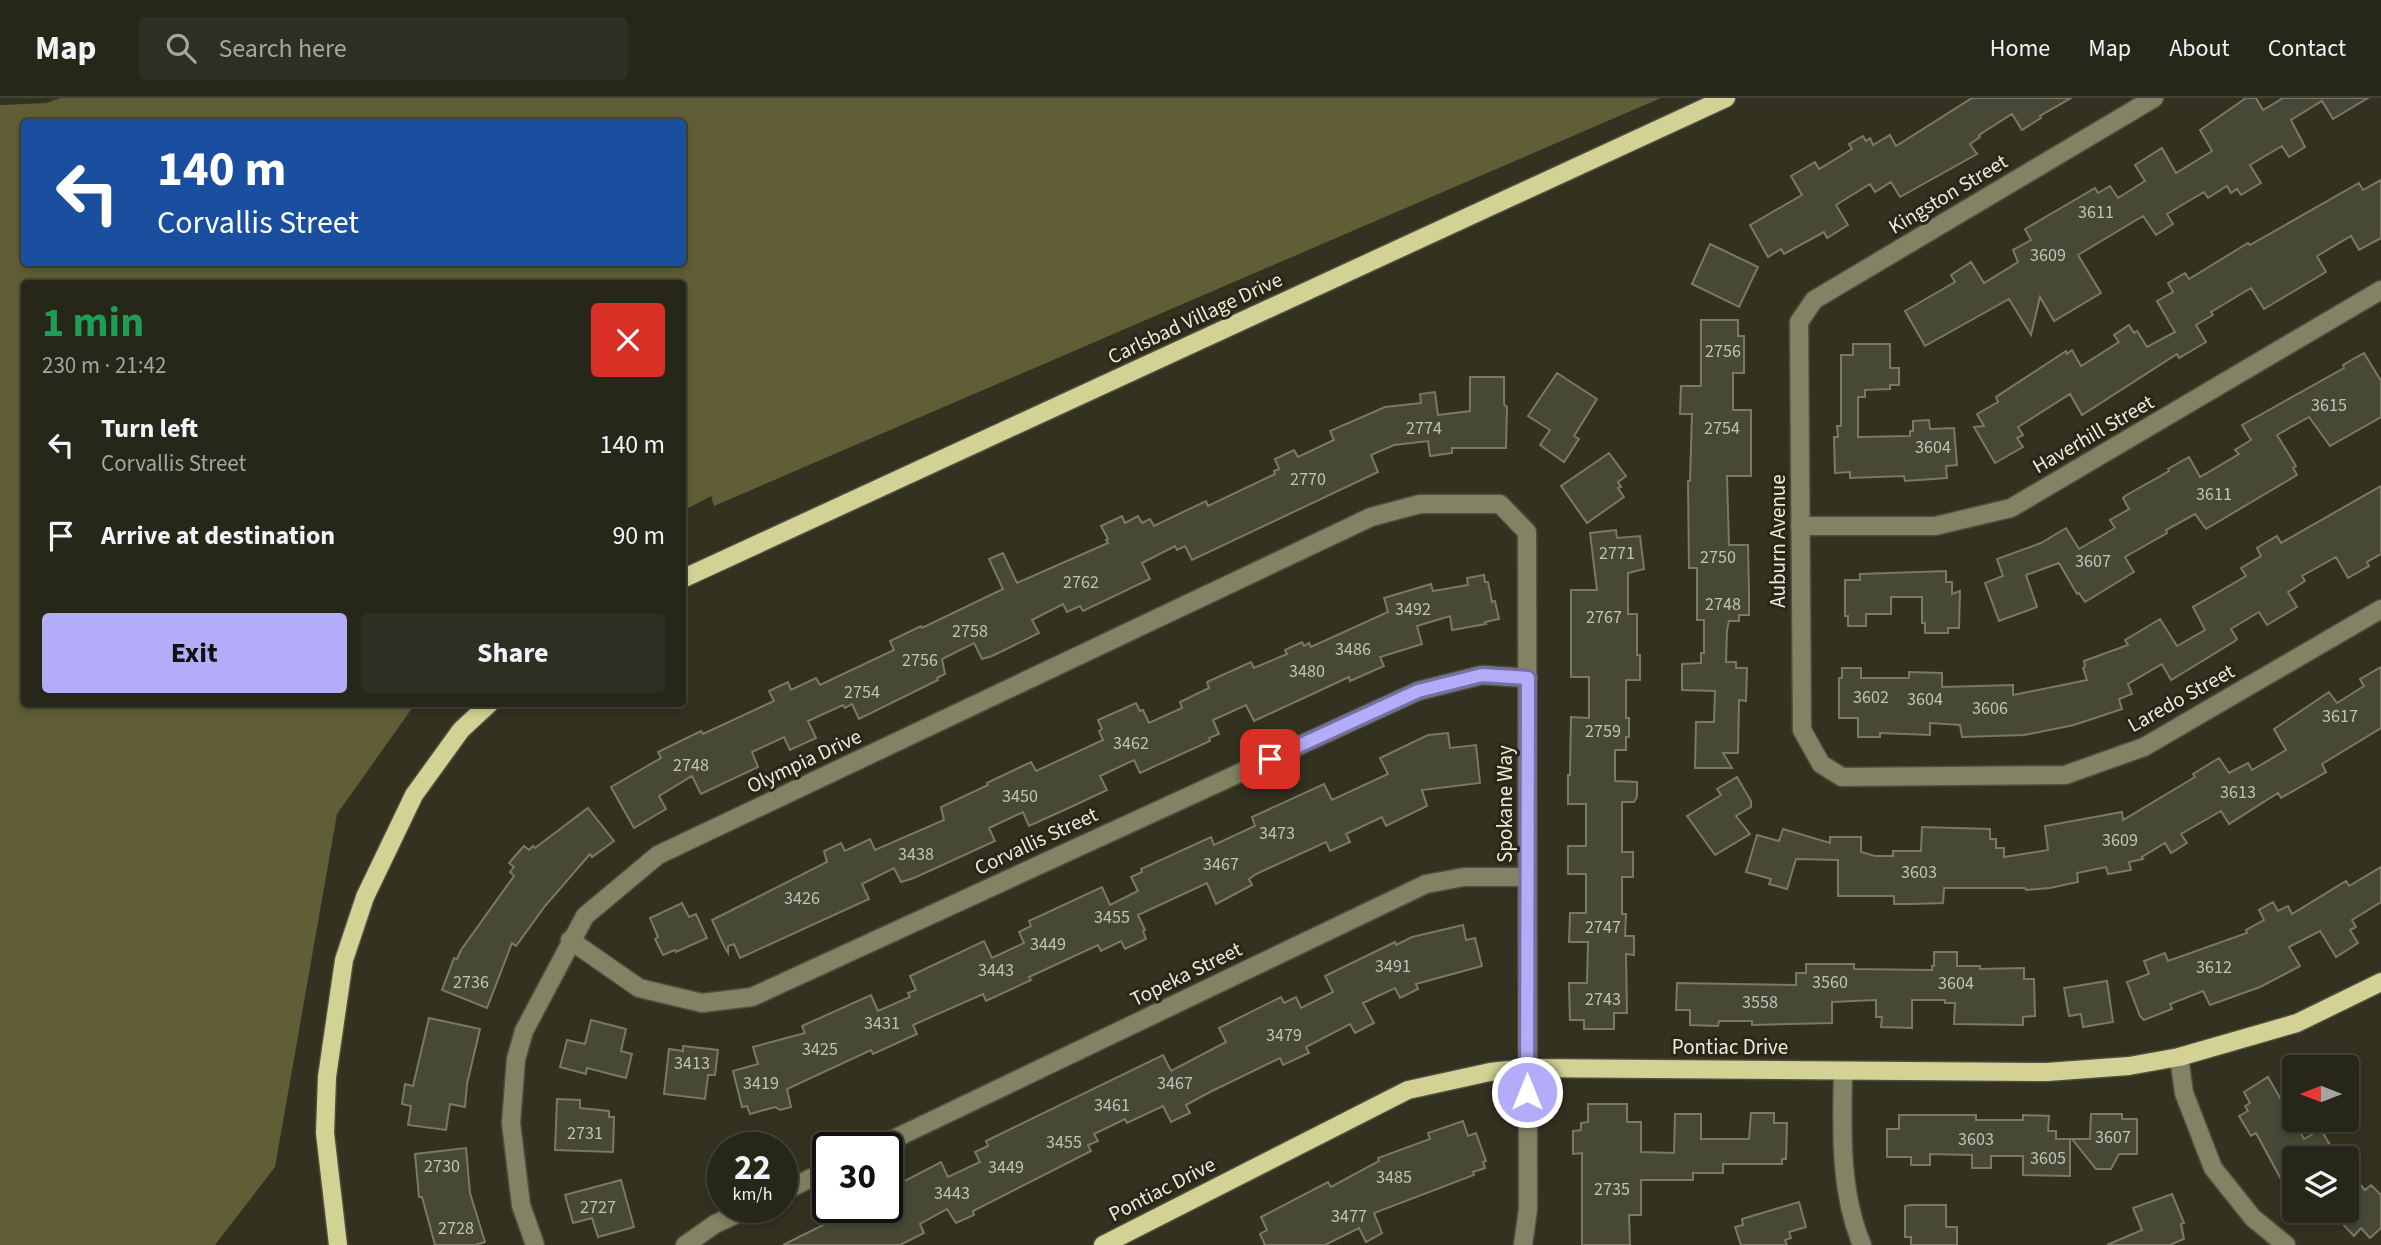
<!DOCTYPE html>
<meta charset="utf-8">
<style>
:root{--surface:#262619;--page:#2e2e22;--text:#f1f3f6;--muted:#a4a5a2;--line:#424338;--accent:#b3adf9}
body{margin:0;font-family:"Source Sans 3",sans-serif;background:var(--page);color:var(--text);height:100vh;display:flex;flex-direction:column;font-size:26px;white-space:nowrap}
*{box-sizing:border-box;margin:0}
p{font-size:23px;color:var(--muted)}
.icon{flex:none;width:38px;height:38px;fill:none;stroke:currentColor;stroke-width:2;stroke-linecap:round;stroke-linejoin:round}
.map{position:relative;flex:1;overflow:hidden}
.side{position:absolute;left:21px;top:182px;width:665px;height:427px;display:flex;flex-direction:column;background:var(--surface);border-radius:7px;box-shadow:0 4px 10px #0003,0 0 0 2px var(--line)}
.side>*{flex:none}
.hud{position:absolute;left:21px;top:21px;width:665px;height:147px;border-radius:7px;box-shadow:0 4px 10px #0003,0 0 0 2px var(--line);background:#1a4fa0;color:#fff;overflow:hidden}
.needle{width:46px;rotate:270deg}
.controls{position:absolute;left:2282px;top:957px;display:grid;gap:14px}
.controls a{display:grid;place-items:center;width:77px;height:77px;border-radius:7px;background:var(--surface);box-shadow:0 4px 10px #0003,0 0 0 2px var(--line);font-size:35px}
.speed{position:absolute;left:707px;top:1034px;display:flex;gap:14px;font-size:35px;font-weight:700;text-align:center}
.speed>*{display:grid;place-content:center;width:91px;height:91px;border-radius:50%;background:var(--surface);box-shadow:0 4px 10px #0003,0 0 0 2px var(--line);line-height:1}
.speed small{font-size:18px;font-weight:400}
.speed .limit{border:4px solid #111;border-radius:10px;background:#fff;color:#111}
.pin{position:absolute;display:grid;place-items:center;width:60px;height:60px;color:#fff;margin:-30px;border-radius:14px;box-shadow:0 4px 10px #0006}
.me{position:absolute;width:77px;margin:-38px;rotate:0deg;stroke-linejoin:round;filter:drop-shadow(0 0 5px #0008)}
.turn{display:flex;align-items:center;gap:24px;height:147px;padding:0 21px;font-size:32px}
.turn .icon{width:91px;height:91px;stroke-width:2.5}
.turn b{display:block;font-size:49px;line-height:60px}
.round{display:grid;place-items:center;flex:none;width:74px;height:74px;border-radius:7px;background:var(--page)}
.head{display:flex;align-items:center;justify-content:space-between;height:119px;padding:0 21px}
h1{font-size:42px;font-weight:700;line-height:52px;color:#1e9e55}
.cta{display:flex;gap:14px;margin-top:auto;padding:14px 21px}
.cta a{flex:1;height:80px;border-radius:7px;background:var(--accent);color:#111;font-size:28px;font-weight:700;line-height:80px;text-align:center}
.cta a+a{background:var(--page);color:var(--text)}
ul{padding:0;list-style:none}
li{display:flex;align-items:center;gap:21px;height:91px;padding:0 21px}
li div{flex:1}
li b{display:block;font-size:26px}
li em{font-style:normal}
header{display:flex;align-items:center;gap:42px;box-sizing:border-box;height:98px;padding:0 35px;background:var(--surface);border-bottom:2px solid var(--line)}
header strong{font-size:33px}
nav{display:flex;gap:38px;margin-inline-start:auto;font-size:24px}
.search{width:490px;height:63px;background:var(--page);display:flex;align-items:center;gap:18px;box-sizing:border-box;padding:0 24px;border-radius:7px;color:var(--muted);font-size:26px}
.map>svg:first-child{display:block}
.green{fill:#5f5e36;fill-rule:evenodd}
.building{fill:#484836;stroke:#797965;stroke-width:2}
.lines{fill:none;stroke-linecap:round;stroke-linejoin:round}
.minor-casing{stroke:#504f3f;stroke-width:21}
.major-casing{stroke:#504f3f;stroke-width:21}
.minor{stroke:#828264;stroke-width:18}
.major{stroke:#d3d295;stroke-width:18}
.route-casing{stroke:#7470a2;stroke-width:18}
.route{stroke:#b3adf9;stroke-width:12}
.labels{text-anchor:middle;stroke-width:6;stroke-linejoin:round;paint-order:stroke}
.number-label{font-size:18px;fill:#c2c2b5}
.street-label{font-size:21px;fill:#eaeadf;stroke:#292817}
</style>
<header>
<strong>Map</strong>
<div class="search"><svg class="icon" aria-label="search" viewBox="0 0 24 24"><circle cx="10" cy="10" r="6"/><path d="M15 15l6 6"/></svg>Search here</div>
<nav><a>Home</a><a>Map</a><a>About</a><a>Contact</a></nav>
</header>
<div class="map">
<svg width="2381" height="1147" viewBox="0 0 2381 1147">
<rect width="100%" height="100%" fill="#333221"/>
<path class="green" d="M60,0H1661L714,408L711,398L683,413L682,186H24V606H415L337,716L275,1069L215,1147H0V7L47,5ZM682,24V164H24V24Z"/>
<path class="building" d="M1972,0H2071L2040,18L2041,20L2022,32L2012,16L1979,37L1980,39L1970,46L1977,56L1900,99L1891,84L1875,94L1870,86L1836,107L1848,127L1827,140L1824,134L1784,156L1781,151L1768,159L1750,127L1802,97L1791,78L1815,64L1819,71L1852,51L1849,46L1863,38L1866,43L1870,40L1873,47L1890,37L1896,48Z
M2246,0H2256L2263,12L2283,0H2368L2333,21L2322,3L2291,22L2305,49L2289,59L2282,48L2250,67L2261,85L2241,97L2237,91L2231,95L2227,88L2208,100L2204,94L2167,116L2173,126L2156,137L2143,118L2078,157L2101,195L2054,223L2040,199L2031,237L2009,201L1925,248L1905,213L1955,184L1951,177L1971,164L1984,185L2018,164L2013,152L2031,142L2025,131L2095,90L2098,95L2110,88L2118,100L2145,83L2135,67L2162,50L2176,75L2212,53L2200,32Z
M2381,82V140L2359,152L2351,138L2317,158L2326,174L2264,211L2251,190L2211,214L2213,217L2196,227L2206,244L2179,260L2177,256L2082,317L2070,296L2018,329L2023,337L2017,340L2023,349L1995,365L1974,329L1984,328L1977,316L1998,304L1996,299L2066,253L2067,256L2072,252L2081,268L2119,244L2114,237L2129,227L2134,235L2137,233L2147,249L2175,234L2157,203L2173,194L2168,185L2185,175L2189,181L2248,145L2250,147L2359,85L2363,92Z
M1710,146L1758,169L1739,209L1692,186Z
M1701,222H1738V238H1744V275H1733V312H1751V378H1727L1729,447H1748L1749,495V517H1739V523H1729L1727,532L1726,564H1736V570H1747L1746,603L1739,602L1738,655H1723L1732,670H1695L1696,624H1714L1715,593L1682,592V566L1701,565V555H1704V522H1697V470H1689L1688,383H1690L1692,316H1680L1681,288H1701Z
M1853,246H1890V270H1899V287H1890V291L1865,292V299H1858V339L1910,338V333H1913V323L1929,322L1930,331L1954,330L1957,367L1946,368L1947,380L1905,383L1904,378L1850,380V374L1835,375L1834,339H1838L1837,328H1841V257H1853Z
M2364,255L2381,283V319L2330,348L2309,319L2277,337L2296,368L2293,370L2297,377L2206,431L2195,416L2166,432L2167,435L2125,459L2134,474L2085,504L2079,495L2077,496L2059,465L2026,477L2037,509L1999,523L1985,485L2003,478L1997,461L2041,445L2066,430L2079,451L2115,430L2110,422L2129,411L2123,400L2125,398L2169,373L2168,371L2189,359L2200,379L2239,356L2235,352L2251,342L2242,327L2344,270L2343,267Z
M1557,275L1597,301L1574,338L1579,341L1564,364L1540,347L1550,332L1528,318Z
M1470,279H1504V306L1507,309L1506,350H1452V355L1430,358L1428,343L1394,347L1371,357L1378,374L1192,462L1185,448L1177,452L1175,448L1142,465L1150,481L1083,513L1080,508L1067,514L1063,506L1032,522L1039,535L992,558L982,561L974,545L942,561L945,576L937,580L938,582L859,621L852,606L845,610L843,607L808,623L816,640L790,652L784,639L752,654L758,669L701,696L692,678L659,698L666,711L634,730L611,689L661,660L658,654L701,633L703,636L774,603L769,593L788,584L791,592L816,580L820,587L894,552L890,543L921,528L922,530L1003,491L989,461L1003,455L1017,485L1108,445L1106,442L1108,441L1101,428L1122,418L1125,425L1138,418L1142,425L1150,421L1154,428L1206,403L1208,408L1275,376L1274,373L1279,371L1275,361L1294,352L1298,359L1334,342L1330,333L1385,309L1421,305L1420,296L1435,294L1438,317L1470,313Z
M1609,355L1626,378L1618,384L1621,389L1618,390L1624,399L1587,425L1561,388Z
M2381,388V456L2367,464L2369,468L2348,480L2336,459L2302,478L2305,483L2288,494L2297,509L2267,527L2259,514L2231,531L2237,541L2235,543L2171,582L2162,566L2128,586L2132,596L2119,601L2122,611L2074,627L2024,637L1962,639L1960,627L1930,625V637L1880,635V639H1858V620H1839V580H1842V570H1861V580H1909V574L1942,575V589L2013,587V597L2087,582L2083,570L2085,569L2084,563L2128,547L2125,542L2160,521L2177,548L2205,532L2193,509L2246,478L2241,470L2261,458L2257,450L2277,438L2281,445Z
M1616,432L1617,440L1640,438L1644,471L1628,475V516H1637V557H1640V582H1626V620H1629V639H1626V652H1615V683L1637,684V699L1634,704H1622V754H1633V779H1622V816H1626L1625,838H1634V857L1626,856L1627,915H1614V931H1584V922H1570L1569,885H1587L1588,844H1569L1570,815H1586V776H1568V748H1586V706H1568V677H1570L1571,619L1589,620V579H1571V492H1597L1590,435Z
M1946,473V484H1952V496L1960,493L1959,530H1948V535H1925V525H1922V499H1891V516H1866V528H1848V518H1845V482H1860V476Z
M1484,477L1485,484H1488L1492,504L1495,503L1499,521L1485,524L1486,526L1452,532L1450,518L1417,528L1422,546L1380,559L1384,568L1350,583L1349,579L1254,623L1246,607L1213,622L1219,636L1209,640L1210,643L1140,675L1134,662L1100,678L1107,692L1073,708L1029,728L1023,714L989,730L995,743L914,780L901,784L894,770L862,786L869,801L740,860L734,846L728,848V855L725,850L712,822L827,764L824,753L841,745L845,753L870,741L875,752L944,722L941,709L988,687L987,685L1031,664L1036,673L1103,642L1099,633L1102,631L1098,622L1136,605L1140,613L1143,612L1149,625L1182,610L1180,604L1209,590L1207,584L1251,564L1254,570L1287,556L1285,552L1302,544L1304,548L1309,545L1311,549L1388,514L1384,500L1431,486L1433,493L1468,487L1467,480Z
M2381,569V630L2322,666L2326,674L2281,700L2278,695L2229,726L2221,713L2181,736L2187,745L2171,755L2165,745L2142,759L2143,761L2129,764L2131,772L2108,776L2106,769L2077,775L2078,784L2050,790L2026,792L2025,790H1944L1943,805L1911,806H1894V798H1838V762L1796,761L1787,791L1769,786L1771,781L1746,774L1757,737L1779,743L1783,731L1830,745V739H1861V754L1875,758H1893V753H1921L1922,729L1990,731V741H1996V750H2004V759L2048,752L2045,728L2122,714L2123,722L2195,679L2193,676L2219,660L2229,675L2248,665L2252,672L2286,652L2274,631L2329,594L2337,605L2364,588L2360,581Z
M1448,635L1450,650L1476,647L1480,685L1422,692L1427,708L1386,728L1382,719L1346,736L1350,744L1330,753L1326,744L1256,776L1249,781L1252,787L1216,806L1207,785L1138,817L1145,832L1143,833L1146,841L1125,851L1121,843L1101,853L1098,847L1029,879L1031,882L986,903L983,896L913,927L917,936L873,956L871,952L787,991L791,1009L780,1012L775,1009L750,1016L747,1008L742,1009L733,973L758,966L753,949L805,935L802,928L871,897L878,913L910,899L908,895L916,892L910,878L984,843L992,860L1024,845L1019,834L1031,828L1029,823L1102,789L1110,807L1138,793L1131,779L1142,774L1141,771L1211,739L1214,747L1255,728L1252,719L1324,686L1332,702L1388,676L1380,660L1428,637Z
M1737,679L1751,703V709L1736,718L1750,736L1715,757L1687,718L1721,697L1717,691Z
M588,710L614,743L592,759L590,756L545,808L516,848L512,845L487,910L442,892L454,860L457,861L461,852L514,778L510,774L514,769L509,765L524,748L529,752L533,748L535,750Z
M2381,769V804L2352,822L2356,829L2350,832L2358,845L2336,859L2320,833L2289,849L2300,868L2260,889L2210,907L2203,893L2170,906L2172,911L2144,922L2140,918L2127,884L2149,876L2144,863L2165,855L2168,863L2247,835L2246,832L2264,822L2259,812L2273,804L2278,813L2288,808L2292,816L2346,783L2349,788Z
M682,805L689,819L696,816L707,840L676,854L675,852L663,857L655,841L658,839L650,820Z
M1463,827L1466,842L1475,840L1482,868L1416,886L1418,891L1400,900L1395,890L1363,905L1374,925L1355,935L1350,926L1306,949L1309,955L1283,967L1280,960L1210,994L1186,1007L1190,1015L1171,1024L1163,1008L1127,1025L1125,1021L1094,1036L1098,1043L1088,1047L1091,1053L973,1113L974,1117L956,1125L947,1111L920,1126L924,1135L900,1147H783L857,1110H887V1092L941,1064L948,1079L980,1064L975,1054L988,1048L986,1043L1163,957L1171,973L1226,944L1219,930L1281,899L1284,905L1296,899L1301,910L1333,894L1325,878L1395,844L1396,847L1412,839Z
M1934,854H1957V868H1980V871L2024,870V881H2034L2035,918L2023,919V927L1954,926L1955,905H1945V902H1912V930L1881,929L1882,919H1876V902L1832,904V925L1752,927V923H1719L1718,928L1690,927V912H1676L1677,885L1796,887V875H1806V866H1854V871L1932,872V868H1934Z
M2107,883L2113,924L2083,929L2081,916L2069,918L2064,890Z
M429,920L480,931L467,986L465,1009L450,1006L446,1032L408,1027L411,1008L402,1006L405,986L413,988Z
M591,922L626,931L621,953L632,956L626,980L587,970L586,976L560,969L567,942L585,946Z
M683,948L718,952L715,977H708L705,1001L664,996L669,951L683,953Z
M2268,979L2304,1041L2321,1031L2337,1060H2294V1076L2282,1083L2256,1035L2251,1038L2239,1018L2248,1013L2245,1008L2250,1005L2244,994Z
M557,1001L580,1002V1010L609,1013V1019H614L613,1054L555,1052Z
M1588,1006H1627V1024H1641V1054L1674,1055L1675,1016H1701V1041H1749L1751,1015H1774V1025H1787L1786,1061H1782V1066H1723V1075H1693V1082H1641V1117H1629L1630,1147H1582V1055L1573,1056V1033L1581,1032V1025L1588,1024Z
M2091,1016H2122V1021H2137V1056H2119L2111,1071H2096L2072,1041H2090Z
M1899,1017H1976V1022H2023V1017L2049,1018L2048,1033H2056V1041H2070V1078L2023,1077V1058H1991V1070H1972V1057L1930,1056V1067H1911V1059H1887V1031H1899Z
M1463,1023L1468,1038L1476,1035L1486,1063L1483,1064L1485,1070L1473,1074L1474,1077L1374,1115L1382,1135L1366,1144L1359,1130L1325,1147H1265L1260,1136L1267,1132L1261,1119L1328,1084L1331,1089L1379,1063L1378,1060L1430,1041L1428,1035Z
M466,1050L470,1095L485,1144L475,1147H435L422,1099H419L415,1056Z
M621,1082L634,1129L598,1139L592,1120L573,1125L565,1097Z
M2357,1083L2365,1092L2371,1087L2381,1097V1130L2370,1140L2361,1130L2354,1138L2338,1121L2347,1113V1093Z
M2172,1096L2184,1125L2181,1126L2184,1141L2170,1147H2107L2142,1132L2133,1110Z
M1799,1104L1806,1129L1789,1134L1791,1140L1785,1142L1787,1147H1741L1735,1129L1743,1127L1742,1121Z
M1910,1107H1946V1129H1957V1147H1911V1139H1905V1108Z"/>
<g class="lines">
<defs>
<path id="minor" d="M2154,0L1814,202L1799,224L1802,632L1821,666L1842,679L2065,677L2144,649L2381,511
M1800,428H1935L2011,410L2381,192
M570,842L639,890L702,905L752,899L1418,593L1482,577L1528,580
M2179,959L2184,995L2213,1070L2253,1120L2286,1147
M1843,973C1842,1031 1839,1092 1862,1147
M875,1050L1426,786L1464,779H1527
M782,1094L828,1072
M535,1147L521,1107L511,1025L516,961L524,933L585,818L658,757L1371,419L1420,406H1500L1527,434L1528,1111L1523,1147
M685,1147L715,1126L750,1110"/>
<path id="major" d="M682,481L1726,0
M338,1147L325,1035L327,979L344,862L365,799L414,697L461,632L489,606
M1103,1147L1408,992L1490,974L1527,970L2047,974L2129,968L2179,959L2297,925L2381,884"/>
</defs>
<use href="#minor" class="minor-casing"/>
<use href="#major" class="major-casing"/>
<use href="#minor" class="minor"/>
<use href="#major" class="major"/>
</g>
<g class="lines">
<defs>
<path id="route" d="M1270,661L1418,593L1482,577L1528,580L1527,994"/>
</defs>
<use href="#route" class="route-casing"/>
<use href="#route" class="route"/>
</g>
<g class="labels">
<g class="number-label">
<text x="2096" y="120">3611</text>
<text x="2048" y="163">3609</text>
<text x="1723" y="259">2756</text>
<text x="2329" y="313">3615</text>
<text x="1424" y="336">2774</text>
<text x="1722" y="336">2754</text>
<text x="1933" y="355">3604</text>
<text x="1308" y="387">2770</text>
<text x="2214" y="402">3611</text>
<text x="1617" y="461">2771</text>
<text x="1718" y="465">2750</text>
<text x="2093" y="469">3607</text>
<text x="1081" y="490">2762</text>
<text x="1723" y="512">2748</text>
<text x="1413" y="517">3492</text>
<text x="1604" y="525">2767</text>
<text x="970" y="539">2758</text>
<text x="1353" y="557">3486</text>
<text x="920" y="568">2756</text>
<text x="1307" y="579">3480</text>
<text x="862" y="600">2754</text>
<text x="1871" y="605">3602</text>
<text x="1925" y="607">3604</text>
<text x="1990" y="616">3606</text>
<text x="2340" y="624">3617</text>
<text x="1603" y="639">2759</text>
<text x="1131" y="651">3462</text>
<text x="691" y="673">2748</text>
<text x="2238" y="700">3613</text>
<text x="1020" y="704">3450</text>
<text x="1277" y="741">3473</text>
<text x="2120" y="748">3609</text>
<text x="916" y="762">3438</text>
<text x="1221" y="772">3467</text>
<text x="1919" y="780">3603</text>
<text x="802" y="806">3426</text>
<text x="1112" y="825">3455</text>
<text x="1603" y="835">2747</text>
<text x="1048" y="852">3449</text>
<text x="1393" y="874">3491</text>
<text x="2214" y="875">3612</text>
<text x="996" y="878">3443</text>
<text x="471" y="890">2736</text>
<text x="1830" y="890">3560</text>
<text x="1956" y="891">3604</text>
<text x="1603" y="907">2743</text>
<text x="1760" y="910">3558</text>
<text x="882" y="931">3431</text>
<text x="1284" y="943">3479</text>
<text x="820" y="957">3425</text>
<text x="692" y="971">3413</text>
<text x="761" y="991">3419</text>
<text x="1175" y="991">3467</text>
<text x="1112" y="1013">3461</text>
<text x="585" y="1041">2731</text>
<text x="2113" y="1045">3607</text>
<text x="1976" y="1047">3603</text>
<text x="1064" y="1050">3455</text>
<text x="2048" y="1066">3605</text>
<text x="442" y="1074">2730</text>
<text x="1006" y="1075">3449</text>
<text x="1394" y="1085">3485</text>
<text x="1612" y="1097">2735</text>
<text x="952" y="1101">3443</text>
<text x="598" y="1115">2727</text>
<text x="1349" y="1124">3477</text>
<text x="456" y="1136">2728</text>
</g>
<g class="street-label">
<text transform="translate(1948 96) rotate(-31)" y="7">Kingston Street</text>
<text transform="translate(1195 220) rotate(-25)" y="7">Carlsbad Village Drive</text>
<text transform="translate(2093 336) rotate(-30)" y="7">Haverhill Street</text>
<text transform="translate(1778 443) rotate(-90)" y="7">Auburn Avenue</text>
<text transform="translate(2181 600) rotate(-29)" y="7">Laredo Street</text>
<text transform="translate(804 663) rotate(-25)" y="7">Olympia Drive</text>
<text transform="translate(1505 706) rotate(-90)" y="7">Spokane Way</text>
<text transform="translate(1036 743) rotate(-25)" y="7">Corvallis Street</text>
<text transform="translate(1186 876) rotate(-26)" y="7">Topeka Street</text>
<text x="1730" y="956">Pontiac Drive</text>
<text transform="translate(1162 1091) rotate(-27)" y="7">Pontiac Drive</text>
</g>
</g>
</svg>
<div class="controls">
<a><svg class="needle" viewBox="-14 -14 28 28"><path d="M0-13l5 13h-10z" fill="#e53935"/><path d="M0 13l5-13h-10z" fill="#a4a5a2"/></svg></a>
<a><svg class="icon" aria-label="layers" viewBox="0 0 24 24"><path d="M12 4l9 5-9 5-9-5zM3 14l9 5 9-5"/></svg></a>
</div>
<div class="speed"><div>22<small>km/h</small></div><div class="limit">30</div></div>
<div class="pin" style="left:1270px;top:661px;background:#d93025"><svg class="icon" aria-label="arrive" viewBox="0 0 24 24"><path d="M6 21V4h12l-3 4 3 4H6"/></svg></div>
<svg class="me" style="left:1527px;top:994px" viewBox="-20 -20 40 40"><circle r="17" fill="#b3adf9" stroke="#fff" stroke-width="3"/><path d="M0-11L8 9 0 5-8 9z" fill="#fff"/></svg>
<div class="hud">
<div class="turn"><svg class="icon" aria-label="left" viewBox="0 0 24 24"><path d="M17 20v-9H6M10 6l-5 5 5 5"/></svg><div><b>140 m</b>Corvallis Street</div></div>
</div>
<section class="side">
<div class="head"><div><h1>1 min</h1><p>230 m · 21:42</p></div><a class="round" style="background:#d93025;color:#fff"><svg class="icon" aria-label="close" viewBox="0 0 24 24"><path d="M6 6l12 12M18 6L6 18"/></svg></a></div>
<ul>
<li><svg class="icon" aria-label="left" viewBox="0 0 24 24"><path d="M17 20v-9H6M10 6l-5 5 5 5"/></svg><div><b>Turn left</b><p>Corvallis Street</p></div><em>140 m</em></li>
<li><svg class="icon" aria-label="arrive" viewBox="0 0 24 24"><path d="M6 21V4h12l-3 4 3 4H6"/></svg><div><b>Arrive at destination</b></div><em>90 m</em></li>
</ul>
<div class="cta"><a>Exit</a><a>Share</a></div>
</section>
</div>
